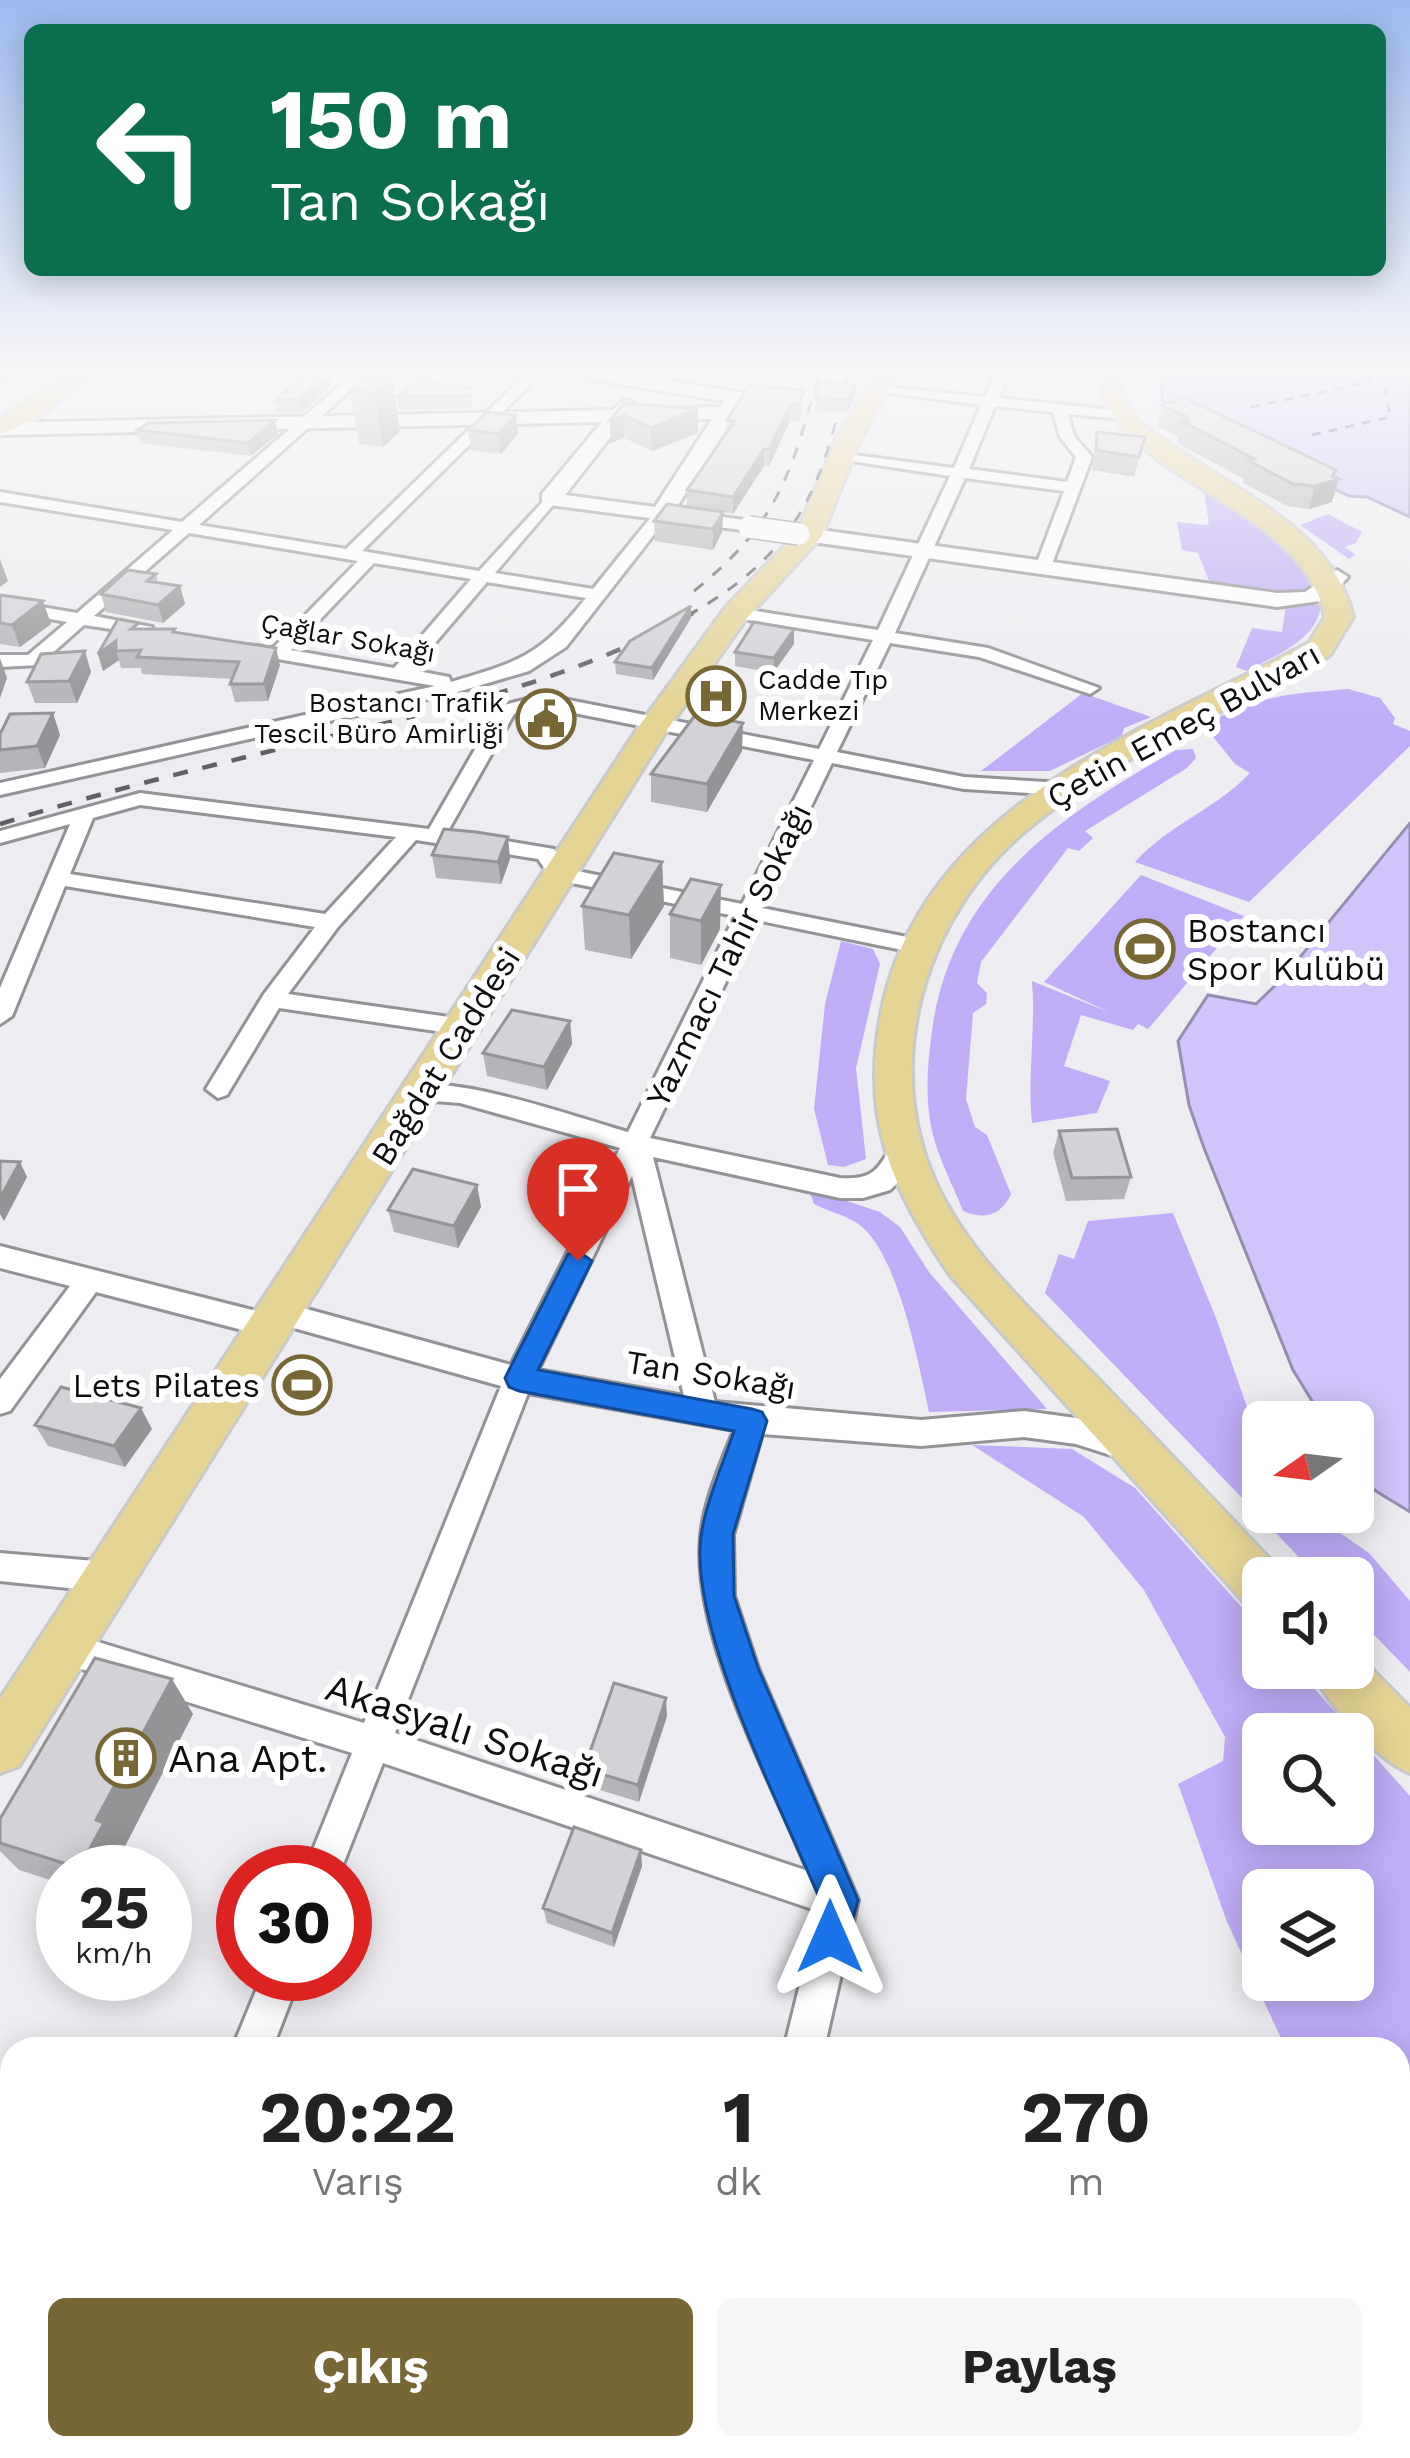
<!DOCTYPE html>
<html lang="tr">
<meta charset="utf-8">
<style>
:root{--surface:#fff;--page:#f6f6f6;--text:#222;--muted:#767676;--accent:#766734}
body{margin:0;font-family:"Work Sans",sans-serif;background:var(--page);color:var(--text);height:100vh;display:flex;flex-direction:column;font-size:45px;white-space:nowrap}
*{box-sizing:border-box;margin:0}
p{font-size:39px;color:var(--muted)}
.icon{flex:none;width:66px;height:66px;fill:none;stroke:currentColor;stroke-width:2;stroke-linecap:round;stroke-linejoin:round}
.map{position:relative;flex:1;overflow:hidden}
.panel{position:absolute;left:0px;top:2037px;width:1410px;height:423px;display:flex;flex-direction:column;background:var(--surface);border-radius:36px 36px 0 0;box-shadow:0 6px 30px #0003}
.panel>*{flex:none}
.hud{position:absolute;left:24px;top:24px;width:1362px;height:252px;border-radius:18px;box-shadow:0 6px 30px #0003;background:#0b6e4f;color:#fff;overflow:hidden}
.needle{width:78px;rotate:256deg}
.fabs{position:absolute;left:1242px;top:1401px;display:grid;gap:24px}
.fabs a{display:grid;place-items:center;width:132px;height:132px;border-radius:18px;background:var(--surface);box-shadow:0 6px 30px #0003;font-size:60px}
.speed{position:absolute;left:36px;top:1845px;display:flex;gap:24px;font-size:60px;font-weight:700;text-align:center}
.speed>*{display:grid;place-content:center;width:156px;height:156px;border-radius:50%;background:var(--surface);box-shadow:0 6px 30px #0003;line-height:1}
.speed small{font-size:30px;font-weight:400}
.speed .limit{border:18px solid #d22;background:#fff;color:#111}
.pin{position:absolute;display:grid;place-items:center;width:102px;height:102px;color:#fff;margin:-123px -51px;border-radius:50% 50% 50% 0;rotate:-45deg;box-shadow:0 0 12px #0007}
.pin .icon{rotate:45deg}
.me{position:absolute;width:132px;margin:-66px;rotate:0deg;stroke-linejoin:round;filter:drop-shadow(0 0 9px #0008)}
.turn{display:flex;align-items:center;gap:42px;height:252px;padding:0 48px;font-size:54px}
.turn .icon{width:156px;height:156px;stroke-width:2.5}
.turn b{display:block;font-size:84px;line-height:102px}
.eta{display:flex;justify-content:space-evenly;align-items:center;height:204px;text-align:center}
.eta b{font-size:72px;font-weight:700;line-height:84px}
.action{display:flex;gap:24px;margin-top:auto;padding:24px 48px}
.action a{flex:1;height:138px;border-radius:18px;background:var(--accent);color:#fff;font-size:48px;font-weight:700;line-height:138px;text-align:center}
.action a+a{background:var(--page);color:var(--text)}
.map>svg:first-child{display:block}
.green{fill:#bfadf8;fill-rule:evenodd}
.water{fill:#d0c4fa;stroke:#968db4;stroke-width:3}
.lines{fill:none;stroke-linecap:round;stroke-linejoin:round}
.ferry{stroke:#543195;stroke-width:3;stroke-dasharray:9 8;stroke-linecap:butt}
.street-casing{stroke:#939296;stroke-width:6}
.secondary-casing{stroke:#939296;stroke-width:6}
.primary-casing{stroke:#cacaca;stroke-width:6}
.street{fill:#fff;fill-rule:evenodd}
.secondary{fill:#fff;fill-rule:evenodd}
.primary{fill:#e6d495;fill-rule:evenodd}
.rail-far1{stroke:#616063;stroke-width:3;stroke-dasharray:12 12;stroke-linecap:butt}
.rail{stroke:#616063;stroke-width:4.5;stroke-dasharray:15 15;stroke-linecap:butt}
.secondary-bridge-casing{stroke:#939296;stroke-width:24;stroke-linecap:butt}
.secondary-bridge{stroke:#fff;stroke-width:21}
.wall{fill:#b5b5b9}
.shaded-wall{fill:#949396}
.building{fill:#d3d2d7;stroke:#949396;stroke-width:3}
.route{fill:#1a73e8;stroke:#114b97;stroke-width:3}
.labels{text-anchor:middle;stroke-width:12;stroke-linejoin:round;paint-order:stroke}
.far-street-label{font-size:27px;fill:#0e0d0f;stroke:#fff}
.far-poi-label{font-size:27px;fill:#0e0d0f;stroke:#fff;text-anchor:start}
.street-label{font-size:33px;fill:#0e0d0f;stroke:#fff}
.poi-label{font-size:33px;fill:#0e0d0f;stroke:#fff;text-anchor:start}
.near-street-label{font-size:39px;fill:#0e0d0f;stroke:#fff}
.near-poi-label{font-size:39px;fill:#0e0d0f;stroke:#fff;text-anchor:start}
</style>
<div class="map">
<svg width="1410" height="2458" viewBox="0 0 1410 2458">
<rect width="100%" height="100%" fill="#edecf0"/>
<path class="green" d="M1204,491L1264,528L1321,578L1309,597L1212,588L1198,553L1182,550L1177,522L1209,525Z
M1328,514L1362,532L1356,543L1345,547L1356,555L1349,559L1300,525Z
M1286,605H1321C1317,641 1275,655 1247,671L1236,667L1252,628L1282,632Z
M1348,689L1380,698L1395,718L1393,724L1410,731V746L1249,902L1135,862C1168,825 1216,809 1250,773L1235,764L1210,733L1211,721C1265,694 1290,694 1348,689Z
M1083,693L1151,717L1124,728L1122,736L1050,771H981Z
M1193,749L1196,758L1187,768L1085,831L1093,838L1079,851L1068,848L981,962L977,983L987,993L986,1004L973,1013L966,1099L975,1127L987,1135L1011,1194C1001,1216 984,1220 963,1211C954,1188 942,1165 935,1142C924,1106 927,1067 932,1031C951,888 1060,816 1176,750Z
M1141,875L1244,916L1148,1029L1138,1024L1133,1030L1081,1015L1064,1066L1110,1081L1097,1113L1032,1123C1027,1075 1036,1029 1032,981L1111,1013L1044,982Z
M841,941L873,949L880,964L856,1068L866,1159L844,1167L828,1165L814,1109L825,1004Z
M808,1188L880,1212L900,1227L929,1272L1047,1409L929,1412C919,1366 898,1250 857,1223C845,1215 827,1211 814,1204Z
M1173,1213L1216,1318L1263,1453V1512H1310L1369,1553L1410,1601V1672L1353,1613V1578H1319L1045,1293L1059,1254L1074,1259L1088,1221Z
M972,1445L1072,1449L1135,1488L1263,1631V1668H1296L1410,1796V2310L1398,2295V2049H1286L1227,1922L1178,1784L1223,1761L1225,1737L1144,1590L1084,1517ZM1263,1734H1353V1824H1263ZM1263,1890H1353V1980H1263Z"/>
<path class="water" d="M1160,369H1243L1259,375L1293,376L1295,369H1410V517L1367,497L1349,496L1163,405Z
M1410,823V1512C1358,1479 1353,1486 1353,1422H1325L1293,1370L1204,1148L1189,1105L1178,1041L1208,995L1256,1004L1283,978Z"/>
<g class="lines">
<path class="ferry" d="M1251,407L1370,382L1368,369
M1312,435L1390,417L1383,369"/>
<defs>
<path id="street" d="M4,369H21L0,381Z
M359,369H374L199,525L346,549L531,369H546L362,551L479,571L550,494L558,499L495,573L593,589L656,511L670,514L566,647L529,671L454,693L0,795V783L435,686L237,652V644L273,648L358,561L189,533L94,616L152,627V635L84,625L39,665L0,667V655H28L67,622L0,610V600L77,613L173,530L0,502V492L182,522ZM374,563L471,579L394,668L291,650ZM487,582L586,598C540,656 519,662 451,682L449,677L412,670Z
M997,369H1011L999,398L1122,411L1129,415L1122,419L1068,414L1074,436L1092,457L1049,572L1035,568L1064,491L965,478L895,633L988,648L1099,688L1090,694L979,657L890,643L837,752L964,777L1063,783L1073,789L1063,795L964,789L832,763L762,908L917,939L928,946L917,953L756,920L650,1138L840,1178C873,1180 879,1170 893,1142L902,1140L915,1149L903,1177L890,1190L863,1198H840L653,1157L715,1402L921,1420L1024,1411L1076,1418L1143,1440L1147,1449L1143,1458L1132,1462L1076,1444L1024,1437L921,1446L762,1434L733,1535L734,1596L758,1668L858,1900L824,2049H784L818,1911L383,1763L340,1872H304L352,1753L62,1663L50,1658L45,1647L50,1636L62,1631L364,1723L501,1386L287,1326L283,1335L273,1338L96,1292L10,1411L0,1414V1379L70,1286L0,1268V1246L268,1314L271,1305L281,1302L511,1365L620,1148L460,1103L422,1100L410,1091C432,1066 591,1122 628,1132L735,916L552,879L538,859L416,840L338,927L288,994L463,1019L475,1027L471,1033L463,1035L279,1008L227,1095L218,1098L206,1089L264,994L315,927L65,886L12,1016L0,1024V988L70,824L0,843V831L140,793L429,829L500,706L543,695L819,749L873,640L736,618L727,613L736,608L878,630L950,476L831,458L839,453L954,468L981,405L869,390L876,386L985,397ZM995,406L1053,412L1060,437L1076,457L1067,482L969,469ZM543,707L814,760L742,904L567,869L554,849L448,831L514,714ZM140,805L396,837L325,914L70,874L93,818ZM632,1176L684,1396L538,1370ZM528,1393L734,1430C721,1464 704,1501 701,1537C692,1638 770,1777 808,1871L395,1733Z
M0,1553L107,1562L118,1567L123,1577L118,1587L107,1592L0,1581Z
M263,1974H301L272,2049H232Z
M0,2182L12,2186V2228L0,2224Z
M657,2448H734L731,2458H661Z"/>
<path id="secondary" d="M557,369H598L743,393L746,397L675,510L757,522V532L542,504V494L602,422L0,435V423L612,410L625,400L632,402V409L720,407L724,401L566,375ZM712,419L655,507L565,495L623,421Z
M799,527L1277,593L1305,592L1337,570L1348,577L1327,600L1277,607L791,539L788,534Z"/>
<path id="primary" d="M76,369H101L34,420L0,434V418Z
M877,369H899L860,440L822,536L746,619L669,727L19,1766L0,1773V1699L640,725L726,607L797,533L836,440Z
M1100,369H1122C1122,381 1122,394 1128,405C1137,424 1160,437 1176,448C1242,494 1334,533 1353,617L1330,655C1227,711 1114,756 1024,832C929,913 884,1050 930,1169C962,1252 1039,1317 1099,1380C1160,1443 1220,1507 1281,1571L1284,1578H1263V1610L1245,1603L950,1275C893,1190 862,1123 880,1020C916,809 1143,731 1309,643L1325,617C1301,497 1101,480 1100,369Z
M1353,1650L1410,1708V1773C1377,1760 1325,1701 1311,1668H1353Z"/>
</defs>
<use href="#street" class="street-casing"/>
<use href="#secondary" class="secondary-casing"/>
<use href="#primary" class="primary-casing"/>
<use href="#street" class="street"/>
<use href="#secondary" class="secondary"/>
<use href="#primary" class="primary"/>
<path class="rail-far1" d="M694,591C779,523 793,470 820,369
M687,616C799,553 823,487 848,369"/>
<path class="rail" d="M0,824C105,791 213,765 320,739C449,708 576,679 693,613"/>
<defs>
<path id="secondary-bridge" d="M749,527L799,534"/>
</defs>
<use href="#secondary-bridge" class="secondary-bridge-casing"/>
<use href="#secondary-bridge" class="secondary-bridge"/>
</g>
<path class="wall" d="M329,374L331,387L302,412L277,413L275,400Z
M392,378L400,431L383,447L359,444L350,390Z
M431,383L471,388L472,408L399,410L397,397Z
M749,385L803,406L799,422L790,421L769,466H764L733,514L723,512L722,532L713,550L655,541L654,521L687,507V490L727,433V420Z
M856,385L855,398L846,413L815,411L816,398Z
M624,403L698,432L652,451L624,438L611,443L610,420Z
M1162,405L1336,470L1332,502L1309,509L1287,506L1243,483L1244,479L1177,443L1178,437L1158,426Z
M516,415L518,434L501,454L471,450L468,430Z
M137,430L278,434L251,456L141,443Z
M1097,432L1145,437L1134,477L1092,470Z
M156,574L158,582L180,586L185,604L163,623L106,612L101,594Z
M0,595L51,624L20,647L0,644Z
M691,618L653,680L616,674L615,662Z
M141,629L176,633L280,665L268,701L235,702L230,684L233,679L142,674L141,668H121L119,660L103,671L98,654Z
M794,644L773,673L735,666V652Z
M91,672L77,703H35L27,682Z
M0,734L60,735L45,768L0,773Z
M742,751L707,812L651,802V774Z
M432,855L510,859L501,884L436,878Z
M662,862L664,906L631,959L585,950L582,906Z
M691,879L720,929L701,965L670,958V914Z
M570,1021L572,1044L547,1090L487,1076L483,1053Z
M1059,1131L1131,1177L1124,1199L1066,1201L1053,1153Z
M477,1185L481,1207L458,1248L394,1232L388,1210Z
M35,1425L152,1429L125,1467L48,1446Z
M193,1714L124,1848L129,1854L120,1872H63V1884L19,1870L0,1851V1819Z
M667,1716L639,1802L587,1786L584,1769Z
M642,1866L614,1947L547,1923L543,1908Z"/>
<path class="shaded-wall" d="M329,374L331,387L302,412L300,399Z
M392,378L400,431L383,447L375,394Z
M856,385L855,398L846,413L847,400Z
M790,405V421L769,466V450Z
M698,409V433L652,451L651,428Z
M516,415L518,434L501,454L499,434Z
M624,415V438L611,443L610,420Z
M275,420L278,434L251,456L248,443Z
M764,449V466L733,514V497Z
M1336,470L1333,481L1339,479L1332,502L1309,509L1315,486L1332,476Z
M723,512L722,532L713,550V529Z
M0,559L8,581L0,587Z
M180,586L185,604L163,623L158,605Z
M43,601L51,624L20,647L12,625Z
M691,606V618L653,680L652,668Z
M794,629V644L773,673L774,658Z
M116,641V651L119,660L103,671L98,654Z
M276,648L280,665L268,701L264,684Z
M85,651L91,672L77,703L69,681Z
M0,658L7,678L0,698Z
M53,713L60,735L45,768L37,746Z
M743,723L742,751L707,812V784Z
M508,837L510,859L501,884L498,862Z
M662,862L664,906L631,959L629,915Z
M721,885L720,929L701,965V921Z
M570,1021L572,1044L547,1090L544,1067Z
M20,1162L27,1177L4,1221L0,1214V1198Z
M477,1185L481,1207L458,1248L454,1226Z
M141,1408L152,1429L125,1467L114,1446Z
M172,1679L193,1714L124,1848L129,1854L120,1872H82L79,1868L96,1820Z
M666,1698L667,1716L639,1802L638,1785Z
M641,1850L642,1866L614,1947L612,1933Z"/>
<path class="building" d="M313,369H324L329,374L300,399L275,400Z
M424,375L431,383L471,388V396L397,397Z
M365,378H392L375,394L350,390Z
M820,382L856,385L847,400L816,398Z
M749,385L804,390L799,405H790L769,450L764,449L733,497L687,490L735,421L727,420Z
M1185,398L1336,470L1332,476L1339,479L1315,486L1293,484L1249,461L1254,459L1182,421L1188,420L1185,416L1162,405Z
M624,403L698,409L651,428L624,415L610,420Z
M487,412L516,415L499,434L468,430Z
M275,420L248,443L137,430L148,423Z
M1097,432L1145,437L1139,457L1096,450Z
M667,504L723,512L713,529L654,521Z
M128,570L156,574L147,581L180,586L158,605L101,594Z
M0,595L43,601L12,625L0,623Z
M691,606L652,668L615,662L630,641Z
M118,619L139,623L131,629H175L173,632L276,648L264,684H230L239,662L137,657L141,650L116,651V641L98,654Z
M754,622L794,629L774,658L735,652Z
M85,651L69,681L27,682L41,654Z
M53,713L37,746L0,750V734L10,714Z
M696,714L743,723L707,784L651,774Z
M444,829L476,832L508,837L498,862L432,855Z
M614,853L662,862L629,915L582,906Z
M691,879L721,885L701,921L670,914Z
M512,1010L570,1021L544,1067L483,1053Z
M1117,1129L1131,1177L1072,1178L1059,1131Z
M0,1161L20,1162L0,1198Z
M413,1169L477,1185L454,1226L388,1210Z
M61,1387L141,1408L114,1446L35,1425Z
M95,1658L172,1679L96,1820L104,1823L79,1868L0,1843V1819Z
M614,1683L666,1698L638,1785L584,1769Z
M574,1827L641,1850L612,1933L543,1908Z"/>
<linearGradient id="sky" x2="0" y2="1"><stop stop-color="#9ebaef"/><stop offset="0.52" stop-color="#f7f6f8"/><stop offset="1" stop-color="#f7f6f8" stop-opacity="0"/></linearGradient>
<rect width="1410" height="713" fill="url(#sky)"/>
<path class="route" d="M578,1251L592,1261L538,1370L752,1409L762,1412L767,1421L733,1534L734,1596L758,1668L858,1900L844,1951L830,1956L817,1951L811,1937L820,1900C782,1808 689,1631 701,1536C706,1501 723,1464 734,1431L519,1391L509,1387L505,1378L568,1254Z"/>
<defs>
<symbol id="hospital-ring" viewBox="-11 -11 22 22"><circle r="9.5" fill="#fff" stroke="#766734" stroke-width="1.5"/><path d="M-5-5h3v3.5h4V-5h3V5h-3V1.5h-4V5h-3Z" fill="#766734"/></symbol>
<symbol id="civic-ring" viewBox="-11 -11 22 22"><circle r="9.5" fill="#fff" stroke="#766734" stroke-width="1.5"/><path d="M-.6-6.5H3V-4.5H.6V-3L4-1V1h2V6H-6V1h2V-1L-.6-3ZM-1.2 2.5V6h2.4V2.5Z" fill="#766734"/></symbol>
<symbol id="stadium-ring" viewBox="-11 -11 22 22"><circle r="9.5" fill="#fff" stroke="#766734" stroke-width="1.5"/><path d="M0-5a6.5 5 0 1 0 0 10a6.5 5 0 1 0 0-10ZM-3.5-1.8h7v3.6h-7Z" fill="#766734"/></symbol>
<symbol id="building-ring" viewBox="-11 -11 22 22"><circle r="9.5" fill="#fff" stroke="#766734" stroke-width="1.5"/><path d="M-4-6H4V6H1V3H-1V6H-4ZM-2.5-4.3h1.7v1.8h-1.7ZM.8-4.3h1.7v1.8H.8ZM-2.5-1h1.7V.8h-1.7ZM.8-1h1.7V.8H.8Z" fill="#766734"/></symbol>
</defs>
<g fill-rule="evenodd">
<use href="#hospital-ring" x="683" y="663" width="66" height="66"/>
<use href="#civic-ring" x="513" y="686" width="66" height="66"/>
<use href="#stadium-ring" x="1112" y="916" width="66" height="66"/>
<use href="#stadium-ring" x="269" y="1352" width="66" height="66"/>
<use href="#building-ring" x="93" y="1725" width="66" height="66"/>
</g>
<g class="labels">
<g class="far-street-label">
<text transform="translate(348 638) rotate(10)" y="9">Çağlar Sokağı</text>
</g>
<g class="far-poi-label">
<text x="758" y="689">Cadde Tıp<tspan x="758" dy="31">Merkezi</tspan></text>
<text x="504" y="712" text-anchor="end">Bostancı Trafik<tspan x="504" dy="31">Tescil Büro Amirliği</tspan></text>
</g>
<g class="street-label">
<text transform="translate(1183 725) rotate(-29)" y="12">Çetin Emeç Bulvarı</text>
<text transform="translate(728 955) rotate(-64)" y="12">Yazmacı Tahir Sokağı</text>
<text transform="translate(445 1056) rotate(-58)" y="12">Bağdat Caddesi</text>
<text transform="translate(711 1374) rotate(9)" y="12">Tan Sokağı</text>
</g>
<g class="poi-label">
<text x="1187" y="942">Bostancı<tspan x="1187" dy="38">Spor Kulübü</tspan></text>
<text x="260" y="1397" text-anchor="end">Lets Pilates</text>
</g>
<g class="near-street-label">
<text transform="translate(465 1730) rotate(18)" y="14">Akasyalı Sokağı</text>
</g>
<g class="near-poi-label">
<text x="168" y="1772">Ana Apt.</text>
</g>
</g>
</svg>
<div class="fabs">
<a><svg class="needle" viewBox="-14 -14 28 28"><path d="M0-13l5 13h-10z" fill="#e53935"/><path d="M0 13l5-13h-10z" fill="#767676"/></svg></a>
<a><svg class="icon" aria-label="sound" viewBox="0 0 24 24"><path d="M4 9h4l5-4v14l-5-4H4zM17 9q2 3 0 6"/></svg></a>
<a><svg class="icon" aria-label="search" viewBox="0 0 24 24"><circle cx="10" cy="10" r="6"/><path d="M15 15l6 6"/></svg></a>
<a><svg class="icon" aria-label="layers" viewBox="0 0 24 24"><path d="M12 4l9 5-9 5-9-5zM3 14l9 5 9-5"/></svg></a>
</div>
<div class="speed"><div>25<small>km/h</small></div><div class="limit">30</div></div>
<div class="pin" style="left:578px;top:1261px;background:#d93025"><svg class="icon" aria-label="arrive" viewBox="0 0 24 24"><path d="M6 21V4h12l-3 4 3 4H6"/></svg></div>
<svg class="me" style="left:830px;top:1937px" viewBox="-20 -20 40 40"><path d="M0-17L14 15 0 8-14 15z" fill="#1a73e8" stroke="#fff" stroke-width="4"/></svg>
<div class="hud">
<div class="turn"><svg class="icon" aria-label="left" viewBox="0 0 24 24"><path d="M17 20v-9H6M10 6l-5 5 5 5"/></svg><div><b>150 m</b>Tan Sokağı</div></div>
</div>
<section class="panel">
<div class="eta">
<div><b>20:22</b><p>Varış</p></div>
<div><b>1</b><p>dk</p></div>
<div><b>270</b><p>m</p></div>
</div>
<div class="action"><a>Çıkış</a><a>Paylaş</a></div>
</section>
</div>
